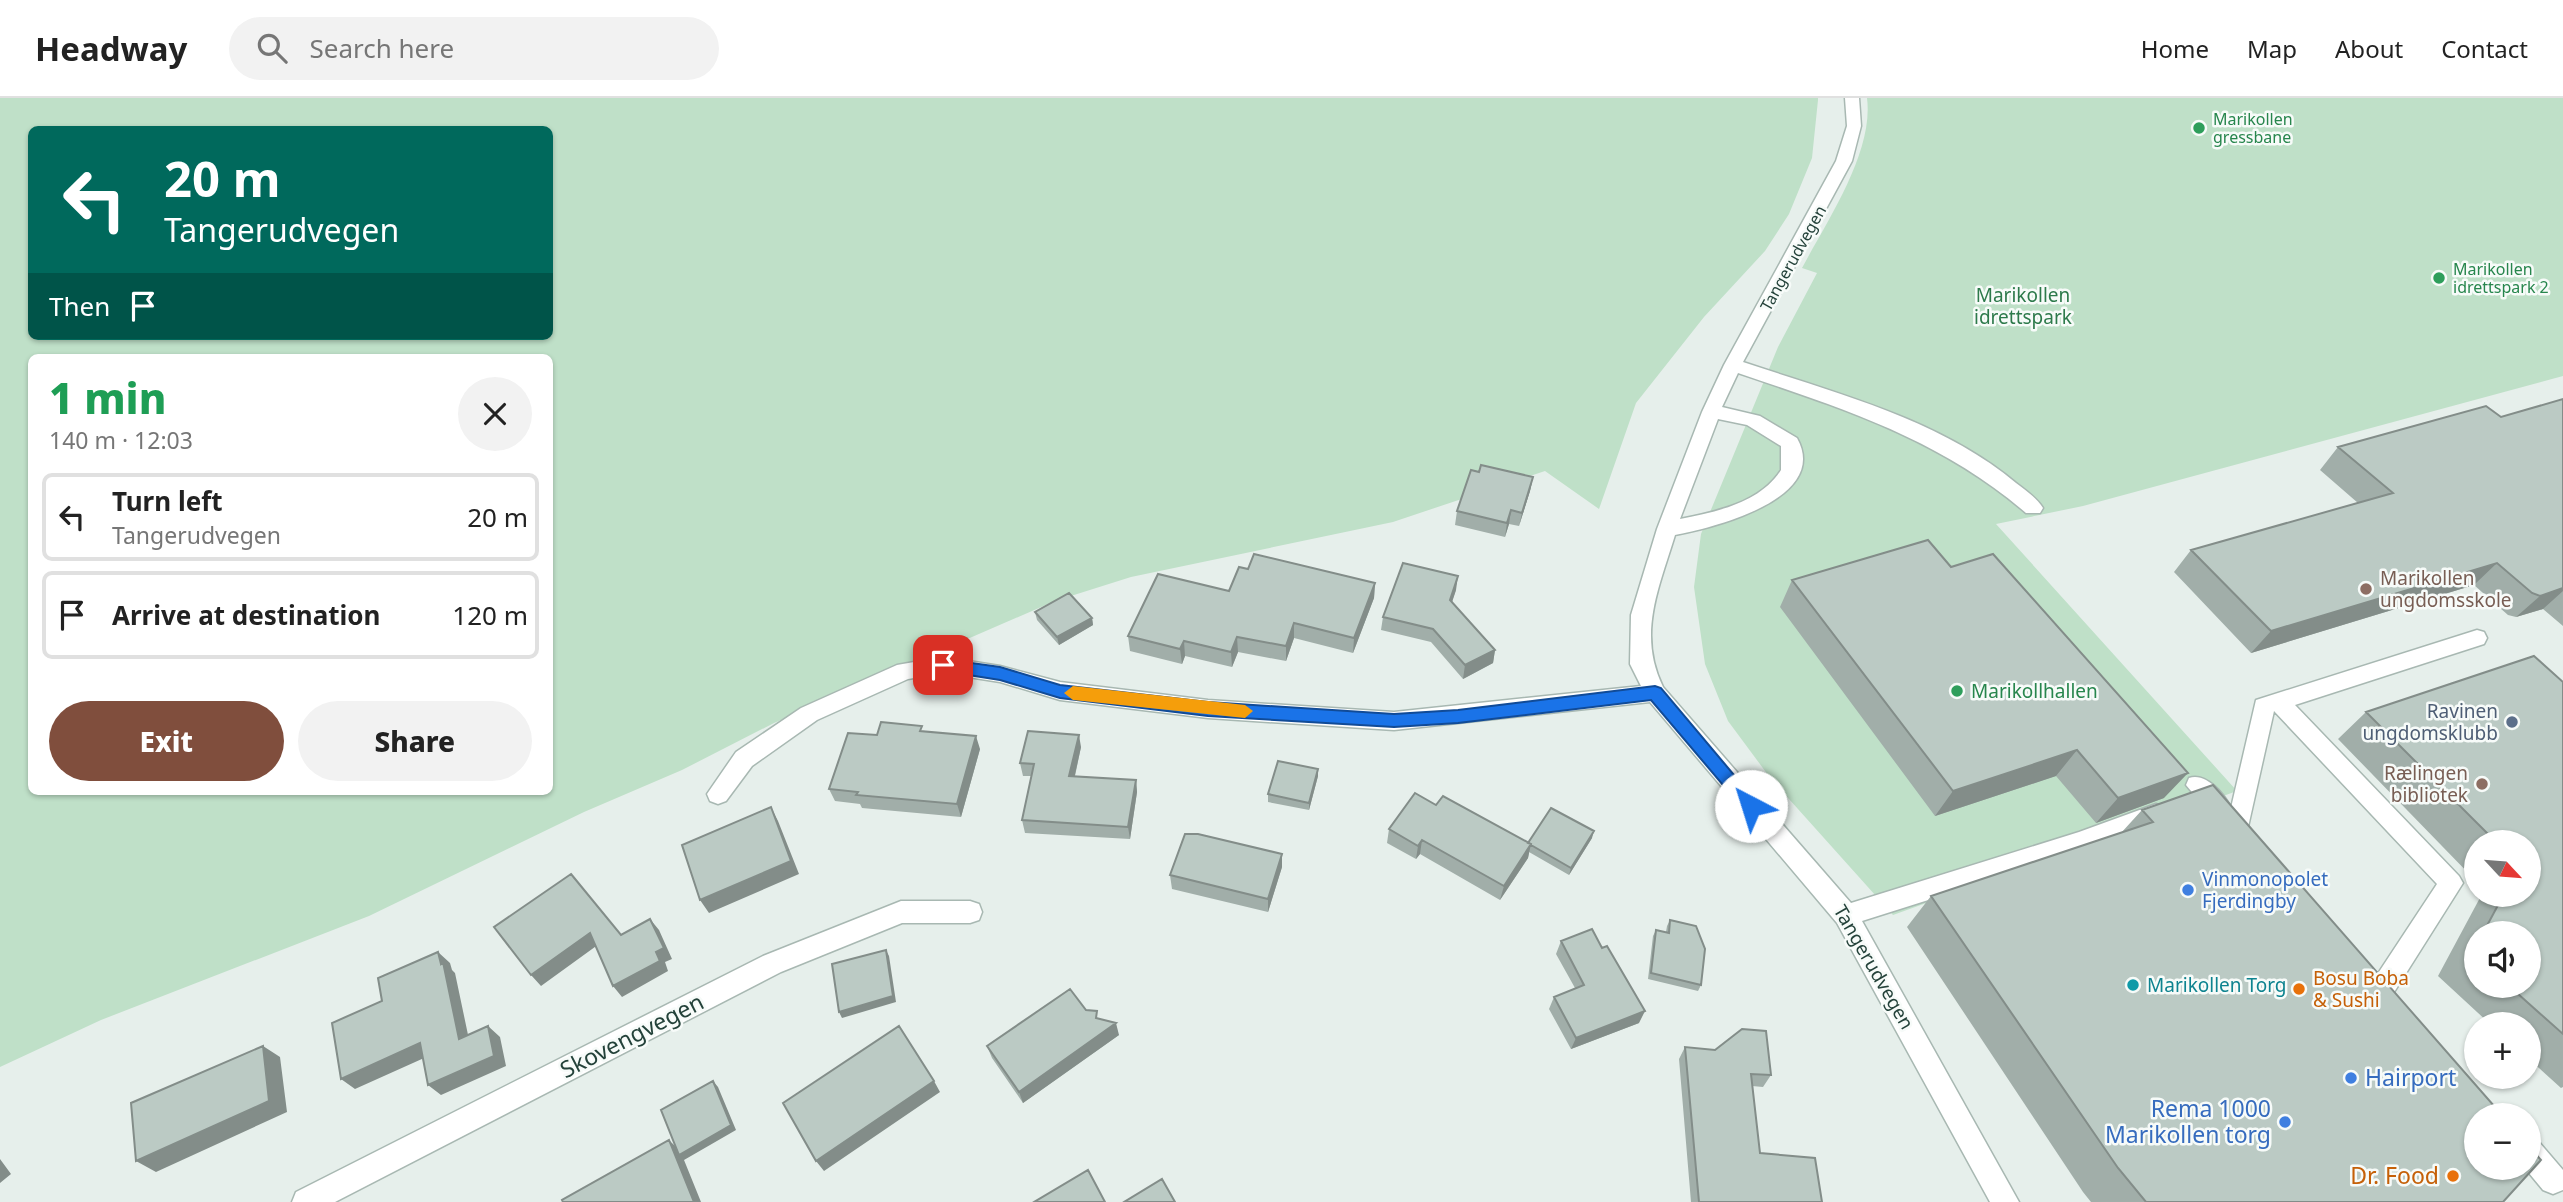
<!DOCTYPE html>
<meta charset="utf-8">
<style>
:root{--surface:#fff;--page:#f2f2f2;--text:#222;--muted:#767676;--line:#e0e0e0;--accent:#804e3d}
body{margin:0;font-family:"Noto Sans",sans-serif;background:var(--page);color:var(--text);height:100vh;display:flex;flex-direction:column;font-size:26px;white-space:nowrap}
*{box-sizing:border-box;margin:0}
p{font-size:23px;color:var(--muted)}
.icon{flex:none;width:38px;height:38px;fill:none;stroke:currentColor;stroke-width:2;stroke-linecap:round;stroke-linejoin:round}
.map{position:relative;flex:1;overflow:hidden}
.panel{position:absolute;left:28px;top:256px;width:525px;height:441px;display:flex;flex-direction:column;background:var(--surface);border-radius:10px;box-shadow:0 2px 5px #0004}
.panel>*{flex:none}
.hud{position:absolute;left:28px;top:28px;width:525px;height:214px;border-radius:10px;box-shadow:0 2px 5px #0004;background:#00695c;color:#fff;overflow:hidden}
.needle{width:46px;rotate:116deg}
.fabs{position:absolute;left:2464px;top:732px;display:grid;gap:14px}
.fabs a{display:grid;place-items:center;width:77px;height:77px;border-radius:50%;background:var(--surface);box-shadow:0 2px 5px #0004;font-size:35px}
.pin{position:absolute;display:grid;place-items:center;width:60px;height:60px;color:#fff;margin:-30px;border-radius:14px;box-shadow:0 4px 10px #0006}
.me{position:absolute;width:77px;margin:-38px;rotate:320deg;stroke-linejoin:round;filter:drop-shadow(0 0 5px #0008)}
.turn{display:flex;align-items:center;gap:24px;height:147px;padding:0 21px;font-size:32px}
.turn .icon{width:91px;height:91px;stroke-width:2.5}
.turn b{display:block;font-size:49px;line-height:60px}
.then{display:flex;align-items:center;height:66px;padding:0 21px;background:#0003;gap:14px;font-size:26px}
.round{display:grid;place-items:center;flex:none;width:74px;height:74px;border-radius:37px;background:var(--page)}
.headline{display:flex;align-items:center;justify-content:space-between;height:119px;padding:0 21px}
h1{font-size:42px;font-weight:800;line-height:52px;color:#1e9e55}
.button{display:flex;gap:14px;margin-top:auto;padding:14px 21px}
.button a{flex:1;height:80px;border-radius:42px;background:var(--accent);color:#fff;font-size:28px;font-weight:800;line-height:80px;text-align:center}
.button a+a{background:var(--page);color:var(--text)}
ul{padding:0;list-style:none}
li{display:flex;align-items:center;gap:21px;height:88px;margin:0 14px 10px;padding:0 7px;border:4px solid var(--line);border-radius:10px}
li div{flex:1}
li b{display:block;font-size:26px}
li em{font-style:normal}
header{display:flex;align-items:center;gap:42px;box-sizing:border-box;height:98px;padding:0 35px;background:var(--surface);border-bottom:2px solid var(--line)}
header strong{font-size:33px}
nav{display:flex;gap:38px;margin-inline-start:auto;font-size:24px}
.search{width:490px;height:63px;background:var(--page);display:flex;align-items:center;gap:18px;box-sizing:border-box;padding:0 24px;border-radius:38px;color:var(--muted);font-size:26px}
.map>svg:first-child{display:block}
.green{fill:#bfe0c8;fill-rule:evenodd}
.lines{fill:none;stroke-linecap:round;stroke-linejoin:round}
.minor-casing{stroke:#a8b8b2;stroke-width:3}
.minor{fill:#fff;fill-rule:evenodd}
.wall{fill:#a1aea9;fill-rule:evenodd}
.shaded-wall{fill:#838d89}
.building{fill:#bbcac4;stroke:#838d89;stroke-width:2}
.route{fill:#1a73e8;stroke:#114b97;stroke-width:2}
.slow{fill:#f59e0b}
.leisure-dot{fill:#2e9e5b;stroke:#f7fbf9;stroke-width:2.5}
.education-dot{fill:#8d6e63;stroke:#f7fbf9;stroke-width:2.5}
.service-dot{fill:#5c6f8a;stroke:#f7fbf9;stroke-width:2.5}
.shop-dot{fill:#3f7fe0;stroke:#f7fbf9;stroke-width:2.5}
.culture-dot{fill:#0f9aa8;stroke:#f7fbf9;stroke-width:2.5}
.food-dot{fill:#e8710a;stroke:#f7fbf9;stroke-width:2.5}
.labels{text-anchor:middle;stroke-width:5;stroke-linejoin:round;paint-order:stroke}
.far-leisure-label{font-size:16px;fill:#27864d;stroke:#f7fbf9;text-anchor:start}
.far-street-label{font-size:16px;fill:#24423a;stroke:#f7fbf9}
.park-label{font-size:19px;fill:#2d7a4b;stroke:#f7fbf9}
.education-label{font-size:19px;fill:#785e54;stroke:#f7fbf9;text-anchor:start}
.leisure-label{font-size:19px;fill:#27864d;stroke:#f7fbf9;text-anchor:start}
.service-label{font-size:19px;fill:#4e5e75;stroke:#f7fbf9;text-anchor:end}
.shop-label{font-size:19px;fill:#366cbe;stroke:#f7fbf9;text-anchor:start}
.street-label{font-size:19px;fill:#24423a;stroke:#f7fbf9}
.food-label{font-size:19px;fill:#c56008;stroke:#f7fbf9;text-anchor:start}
.culture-label{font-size:19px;fill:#0d838f;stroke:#f7fbf9;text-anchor:start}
.near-street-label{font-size:23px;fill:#24423a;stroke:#f7fbf9}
.near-shop-label{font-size:23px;fill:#366cbe;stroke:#f7fbf9;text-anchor:start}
.near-food-label{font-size:23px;fill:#c56008;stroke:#f7fbf9;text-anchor:end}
</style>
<header>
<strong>Headway</strong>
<div class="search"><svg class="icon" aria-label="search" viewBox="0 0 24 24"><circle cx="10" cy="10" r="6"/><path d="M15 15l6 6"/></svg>Search here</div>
<nav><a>Home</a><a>Map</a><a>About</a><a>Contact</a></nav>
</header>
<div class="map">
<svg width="2563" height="1104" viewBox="0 0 2563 1104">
<rect width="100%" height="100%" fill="#e6efeb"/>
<path class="green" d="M0,0H1818V2L1812,60L1789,116L1765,153L1704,219L1636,305L1599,411L1545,373L1393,424L1131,479L1055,503L774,625L682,672L584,714L369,818L101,922L0,969ZM32,32H550V238H32ZM32,259H550V693H32Z
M1867,0H2563V278L2083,408L1996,426L2237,693L1893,817L1771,681L1728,623L1705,566L1694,489L1701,436L1778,249L1817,175L1802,170C1827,123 1874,54 1867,0Z"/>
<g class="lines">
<defs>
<path id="minor" d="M1845,0H1859L1861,28L1852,63L1743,264C1835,295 1940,321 2016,385C2025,392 2037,400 2043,410L2040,415H2026C1940,341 1844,311 1738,275L1722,309L1760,318L1797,340C1831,401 1712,430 1675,437C1659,490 1637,536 1663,589L1851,805L2079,734L2156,706L2164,709L2167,716L2164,723L2080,754L1862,823L2019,1104H1990L1837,825L1650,604L1394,632L1208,620L1060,602L1000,584L943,575L908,581L817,622L752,668L726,703L718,706L710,703L707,696L736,654L801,610L897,567L943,559L1000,568L1060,584L1208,602L1394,614L1641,588L1630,566L1631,517L1657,431L1702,314L1724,267L1836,63L1847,28ZM1718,321L1747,327L1781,348V372C1760,405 1716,414 1680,421Z
M2477,532L2484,534L2487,540L2484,546L2295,607L2459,778L2463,785L2391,899L2382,903L2373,899L2370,891L2373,883L2437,786L2274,613L2246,738L2238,741L2230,738L2226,731L2230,713L2220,721L2212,718L2186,687L2189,680C2206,674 2224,696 2231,710L2256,602Z
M901,803H970L979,806L982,814L979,822L970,825H902L781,874L335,1104H292L296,1094L763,858Z
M2529,1041L2539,1044L2563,1072V1092L2553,1096L2543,1092L2524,1069H2529Z"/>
</defs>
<use href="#minor" class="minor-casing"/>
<use href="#minor" class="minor"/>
</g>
<path class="wall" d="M2563,301V528L2543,511L2516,519L2508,517L2474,487L2251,555L2174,474L2191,452L2358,405L2320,372L2338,349L2501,319Z
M1479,374L1533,379L1530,393L1519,428L1509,426L1505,439L1455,427L1457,413Z
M1951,469L2164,700L2096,725L2056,678L1935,718L1780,509L1792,482Z
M1248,471L1375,485L1374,500L1353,555L1294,540L1286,563L1238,554L1232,569L1185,558L1182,566L1130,553L1128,538L1229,493Z
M1456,492L1452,504L1495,552L1493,565L1463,581L1431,544L1381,532L1383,519Z
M1035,514L1092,520L1093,527L1059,547L1037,522Z
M2563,584V989L2561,990L2529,961V926H2490L2438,878L2482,796H2529V744H2476V783L2338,641L2366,614ZM2476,835H2529V887H2476Z
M924,634L980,651L961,719L862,710L860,706L835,703L829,691L877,637Z
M1081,649L1075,678L1136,682L1137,694L1130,741L1025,735L1022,722L1032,678H1023L1020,665Z
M1318,671V678L1309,712L1268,704V696Z
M1436,707L1528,745L1592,740L1569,777L1529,754L1528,760L1500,802L1420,756L1416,761L1387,745L1389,731Z
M2142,712L2503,1104H2091L2083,1094L1907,829L1931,798L2121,735Z
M1282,769L1268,814L1172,791L1170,777Z
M1670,822L1701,887L1698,893L1648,881L1653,838L1656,832L1666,834L1667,828Z
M1561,843L1639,925L1571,951L1549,911L1554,899L1575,890L1556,856Z
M1086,912L1119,937L1023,1005L992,960L987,948Z
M1685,949L1771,977L1763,989L1752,988L1760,1055L1822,1104H1691L1679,961Z"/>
<path class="shaded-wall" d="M1533,379L1530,393L1519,428L1522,415Z
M1511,412L1509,426L1505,439L1507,425Z
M2497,465L2474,487L2251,555L2271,533Z
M1458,478L1456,492L1448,516L1450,502Z
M1375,485L1374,500L1353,555L1354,540Z
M2563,490V493L2543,511L2516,519L2540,498Z
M1092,520L1093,527L1059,547L1057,539Z
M1294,525V540L1286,563V548Z
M1237,539L1238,554L1232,569L1231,554Z
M1184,543L1185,558L1182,566L1180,551Z
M1495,552L1493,565L1463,581L1465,567Z
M1079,637L1081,649L1072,690L1069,678Z
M976,638L980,651L961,719L957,706Z
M2077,652L2056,678L1935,718L1953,693Z
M1318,671V678L1309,712V705Z
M2188,675L2164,700L2096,725L2118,700Z
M1136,682L1137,694L1130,741L1128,729Z
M771,709L778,723L799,776L709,815L700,802Z
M1594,733L1592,740L1569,777L1571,770Z
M1422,742L1420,756L1416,761L1418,748Z
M1531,746L1528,760L1500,802L1504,788Z
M1282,756V769L1268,814V801Z
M650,821L659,832L672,861L665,864L668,873L622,899L613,888Z
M590,835L599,846L541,888L531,877Z
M886,852L889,858L896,904L842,920L839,914Z
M438,854L450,865L452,872L455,875L471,951L459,941Z
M1645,913L1639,925L1571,951L1576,940Z
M1116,925L1119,937L1023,1005L1019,994Z
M488,928L500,939L506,968L441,997L428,987Z
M420,945L433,956L355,991L341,981Z
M263,948L280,959L287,1014L156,1074L136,1063Z
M713,983L718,989L736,1032L684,1062L701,1104H694L669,1042L680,1053Z
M934,983L940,994L824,1073L816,1063Z
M0,1061L11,1076L0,1085Z"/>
<path class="building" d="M2563,301V490L2540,498L2532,495L2497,465L2271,533L2191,452L2393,395L2338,349L2486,308L2501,319Z
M1481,367L1533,379L1522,415L1511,412L1507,425L1457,413L1471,372L1479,374Z
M1928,442L1951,469L1993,456L2188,675L2118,700L2077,652L1953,693L1792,482Z
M1254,456L1375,485L1354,540L1294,525L1286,548L1237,539L1231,554L1184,543L1180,551L1128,538L1158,476L1229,493L1239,469L1248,471Z
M1403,465L1458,478L1450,502L1495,552L1465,567L1433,531L1383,519Z
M1069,495L1092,520L1057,539L1035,514Z
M2534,558L2563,584V936L2508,887H2529V835H2483L2504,796H2529V744H2496L2366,614Z
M881,624L922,628L920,633L976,638L957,706L856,697L858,694L829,691L848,635L877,637Z
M1028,633L1079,637L1069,678L1136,682L1128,729L1022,722L1034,666L1020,665Z
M1278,663L1318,671L1309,705L1268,696Z
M2213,687L2502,1017H2476V1069H2529V1048L2541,1062L2503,1104H2146L2118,1070L1931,798L2153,724L2142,712Z
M1415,695L1436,707L1443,698L1531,746L1504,788L1422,742L1418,748L1389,731Z
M771,709L791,763L700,802L682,747Z
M1551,710L1594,733L1571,770L1531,747V746L1528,745Z
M1185,736H1198L1282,756L1268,801L1170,777Z
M571,776L621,837L650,821L664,850L656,854L660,863L613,888L590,835L531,877L494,829Z
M1670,822L1696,828L1705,851L1701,887L1651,875L1656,832L1669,835Z
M1592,831L1602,850L1607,848L1645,913L1576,940L1554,899L1584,887L1561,843Z
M2476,848V859L2472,855Z
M886,852L893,898L839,914L832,866Z
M438,854L441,866L443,864L459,941L488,928L494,958L428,987L420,945L341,981L332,925L382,903L378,880Z
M1070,891L1086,912L1097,913L1096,920L1116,925L1019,994L987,948Z
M899,928L934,983L816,1063L783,1005Z
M1742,931L1766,933L1771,977L1751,976L1760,1055L1815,1060L1822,1104H1699L1685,949L1715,952Z
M263,948L269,1003L136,1063L131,1005Z
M713,983L731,1027L679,1057L661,1012Z
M669,1042L694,1104H563L562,1102Z
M1088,1072L1105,1104H1034Z
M1162,1081L1175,1104H1124Z"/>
<path class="route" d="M943,561L1000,569L1060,587L1208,604L1394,616L1458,612L1655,588L1661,590L1760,708L1758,713H1745L1651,602L1458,625L1394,629L1208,618L1060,600L1000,582L937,572L935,567Z"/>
<path class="slow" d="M1073,588L1245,607L1253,613L1245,620L1073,602L1064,595Z"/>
<g class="leisure-dot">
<circle cx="2199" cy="30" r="7"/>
<circle cx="2439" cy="180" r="7"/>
<circle cx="1957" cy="593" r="7"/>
</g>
<g class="education-dot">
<circle cx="2366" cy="491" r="7"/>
<circle cx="2482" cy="686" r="7"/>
</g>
<circle class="service-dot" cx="2512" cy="624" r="7"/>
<g class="shop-dot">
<circle cx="2188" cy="792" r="7"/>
<circle cx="2351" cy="980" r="7"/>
<circle cx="2285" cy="1024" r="7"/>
</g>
<circle class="culture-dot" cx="2133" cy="887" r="7"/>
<g class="food-dot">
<circle cx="2299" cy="891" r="7"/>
<circle cx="2453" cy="1078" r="7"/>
</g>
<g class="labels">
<g class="far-leisure-label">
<text x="2213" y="27">Marikollen<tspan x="2213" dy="18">gressbane</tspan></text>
<text x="2453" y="177">Marikollen<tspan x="2453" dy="18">idrettspark 2</tspan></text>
</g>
<g class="far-street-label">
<text transform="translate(1793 160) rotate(-61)" y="6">Tangerudvegen</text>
</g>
<g class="park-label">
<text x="2023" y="204">Marikollen<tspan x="2023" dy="22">idrettspark</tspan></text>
</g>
<g class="education-label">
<text x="2380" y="487">Marikollen<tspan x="2380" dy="22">ungdomsskole</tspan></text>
<text x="2468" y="682" text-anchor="end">Rælingen<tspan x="2468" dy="22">bibliotek</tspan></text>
</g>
<g class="leisure-label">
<text x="1971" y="600">Marikollhallen</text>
</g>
<g class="service-label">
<text x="2498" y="620">Ravinen<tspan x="2498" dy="22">ungdomsklubb</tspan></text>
</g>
<g class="shop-label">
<text x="2202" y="788">Vinmonopolet<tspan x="2202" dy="22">Fjerdingby</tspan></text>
</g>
<g class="street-label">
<text transform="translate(1874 869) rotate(60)" y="7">Tangerudvegen</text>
</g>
<g class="food-label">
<text x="2313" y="887">Bosu Boba<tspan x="2313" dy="22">&amp; Sushi</tspan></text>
</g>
<g class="culture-label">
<text x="2147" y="894">Marikollen Torg</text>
</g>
<g class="near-street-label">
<text transform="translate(632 938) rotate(-27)" y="8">Skovengvegen</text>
</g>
<g class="near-shop-label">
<text x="2365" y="988">Hairport</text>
<text x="2271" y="1019" text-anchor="end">Rema 1000<tspan x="2271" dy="26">Marikollen torg</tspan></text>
</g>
<g class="near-food-label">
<text x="2439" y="1086">Dr. Food</text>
</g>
</g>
</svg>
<div class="fabs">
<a><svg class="needle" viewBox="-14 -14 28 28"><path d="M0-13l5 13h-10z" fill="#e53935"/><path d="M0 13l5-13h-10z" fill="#767676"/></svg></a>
<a><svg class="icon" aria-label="sound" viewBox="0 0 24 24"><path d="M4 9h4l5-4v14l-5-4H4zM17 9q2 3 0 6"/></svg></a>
<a>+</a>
<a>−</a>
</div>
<div class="pin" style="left:943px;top:567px;background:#d93025"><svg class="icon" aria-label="arrive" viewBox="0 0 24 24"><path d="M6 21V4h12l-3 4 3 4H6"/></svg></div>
<svg class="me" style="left:1751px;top:708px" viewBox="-20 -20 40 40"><circle r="19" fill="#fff"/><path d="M0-13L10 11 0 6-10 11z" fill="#1a73e8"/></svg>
<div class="hud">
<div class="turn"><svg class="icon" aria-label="left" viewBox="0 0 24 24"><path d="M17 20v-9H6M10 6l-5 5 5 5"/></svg><div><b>20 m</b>Tangerudvegen</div></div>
<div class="then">Then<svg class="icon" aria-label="arrive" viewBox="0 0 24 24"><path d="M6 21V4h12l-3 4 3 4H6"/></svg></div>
</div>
<section class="panel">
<div class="headline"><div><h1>1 min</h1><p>140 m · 12:03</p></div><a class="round"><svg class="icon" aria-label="close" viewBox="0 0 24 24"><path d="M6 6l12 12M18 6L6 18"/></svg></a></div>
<ul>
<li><svg class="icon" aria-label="left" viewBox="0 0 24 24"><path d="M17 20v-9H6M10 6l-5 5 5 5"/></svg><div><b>Turn left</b><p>Tangerudvegen</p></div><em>20 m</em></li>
<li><svg class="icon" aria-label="arrive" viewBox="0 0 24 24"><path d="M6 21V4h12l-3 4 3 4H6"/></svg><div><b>Arrive at destination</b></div><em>120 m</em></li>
</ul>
<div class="button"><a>Exit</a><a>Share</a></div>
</section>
</div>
